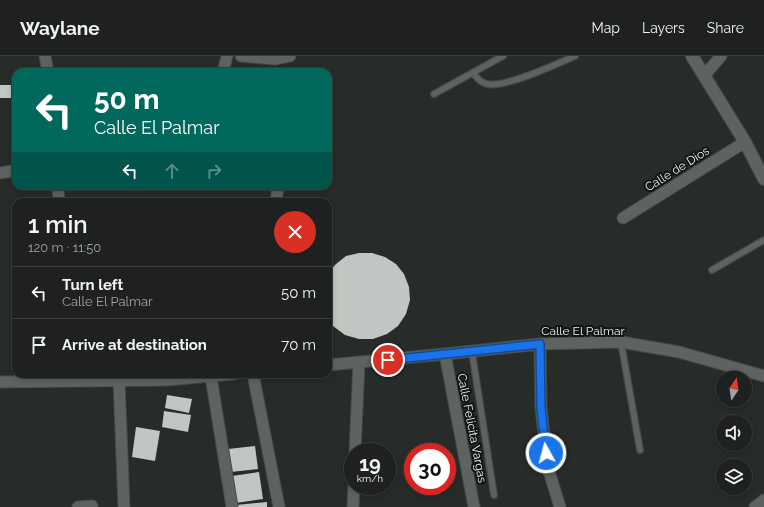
<!DOCTYPE html>
<meta charset="utf-8">
<style>
:root{--surface:#1e211f;--page:#262928;--text:#f1f3f6;--muted:#a1a3a4;--line:#3c3e3d}
body{margin:0;font-family:Raleway,sans-serif;background:var(--page);color:var(--text);height:100vh;display:flex;flex-direction:column;font-size:15px;white-space:nowrap}
*{box-sizing:border-box;margin:0}
p{font-size:13px;color:var(--muted)}
.icon{flex:none;width:22px;height:22px;fill:none;stroke:currentColor;stroke-width:2;stroke-linecap:round;stroke-linejoin:round}
.map{position:relative;flex:1;overflow:hidden}
.panel{position:absolute;left:12px;top:142px;width:320px;height:180px;display:flex;flex-direction:column;background:var(--surface);border-radius:12px;box-shadow:0 2px 6px #0003,0 0 0 1px var(--line)}
.panel>*{flex:none}
.banner{position:absolute;left:12px;top:12px;width:320px;height:122px;border-radius:12px;box-shadow:0 2px 6px #0003,0 0 0 1px var(--line);background:#00695c;color:#fff;overflow:hidden}
.needle{width:26px;rotate:13deg}
.buttons{position:absolute;left:716px;top:315px;display:grid;gap:8px}
.buttons a{display:grid;place-items:center;width:36px;height:36px;border-radius:50%;background:var(--surface);box-shadow:0 2px 6px #0003,0 0 0 1px var(--line);font-size:20px}
.speed{position:absolute;left:344px;top:387px;display:flex;gap:8px;font-size:20px;font-weight:700;text-align:center}
.speed>*{display:grid;place-content:center;width:52px;height:52px;border-radius:50%;background:var(--surface);box-shadow:0 2px 6px #0003,0 0 0 1px var(--line);line-height:1}
.speed small{font-size:10px;font-weight:400}
.speed .limit{border:6px solid #d22;background:#fff;color:#111}
.pin{position:absolute;display:grid;place-items:center;width:34px;height:34px;color:#fff;margin:-17px;border:2px solid #fff;border-radius:50%;box-shadow:0 1px 4px #0007}
.me{position:absolute;width:44px;margin:-22px;rotate:353deg;stroke-linejoin:round;filter:drop-shadow(0 0 3px #0008)}
.turn{display:flex;align-items:center;gap:14px;height:84px;padding:0 16px;font-size:18px}
.turn .icon{width:52px;height:52px;stroke-width:2.5}
.turn b{display:block;font-size:28px;line-height:34px}
.lanes{display:flex;align-items:center;height:38px;padding:0 16px;background:#0003;justify-content:center;gap:20px;direction:ltr}
.lanes .off{opacity:.35}
.round{display:grid;place-items:center;flex:none;width:42px;height:42px;border-radius:21px;background:var(--page)}
.summary{display:flex;align-items:center;justify-content:space-between;height:68px;padding:0 16px}
h1{font-size:24px;font-weight:600;line-height:30px}
ul{padding:0;list-style:none}
li{display:flex;align-items:center;gap:12px;height:52px;padding:0 16px;border-top:1px solid var(--line)}
li div{flex:1}
li b{display:block;font-size:15px}
li em{font-style:normal}
header{display:flex;align-items:center;gap:24px;box-sizing:border-box;height:56px;padding:0 20px;background:var(--surface);border-bottom:1px solid var(--line)}
header strong{font-size:19px}
nav{display:flex;gap:22px;margin-inline-start:auto;font-size:14px}
.map>svg:first-child{display:block}
.building{fill:#c0c6c1}
.lines{fill:none;stroke-linecap:round;stroke-linejoin:round}
.service-casing{stroke:#464a47;stroke-width:8}
.minor-casing{stroke:#464a47;stroke-width:13}
.tertiary-casing{stroke:#464a47;stroke-width:14}
.service{stroke:#5e635f;stroke-width:5.5}
.minor{stroke:#5e635f;stroke-width:11}
.tertiary{stroke:#5e635f;stroke-width:12}
.route-casing{stroke:#114b97;stroke-width:10}
.route{stroke:#1a73e8;stroke-width:7}
.labels{text-anchor:middle;stroke-width:4;stroke-linejoin:round;paint-order:stroke}
.street-label{font-size:12px;fill:#eff2f0;stroke:#121412}
</style>
<header>
<strong>Waylane</strong>
<nav><a>Map</a><a>Layers</a><a>Share</a></nav>
</header>
<div class="map">
<svg width="764" height="451" viewBox="0 0 764 451">
<rect width="100%" height="100%" fill="#282c29"/>
<path class="building" d="M0,29H11V42H0Z
M359,197H372L385,201L396,208L404,218L409,231L410,244L406,258L398,270L387,278L373,283H359L345,279L333,270L328,262V217L336,208L346,200Z
M167,339L192,343L189,357L165,352Z
M164,355L191,359L188,376L162,371Z
M136,371L160,375L155,405L132,401Z
M255,390L258,413L231,416L228,393Z
M259,416L263,443L236,447L232,420Z
M267,446V451H236V449Z"/>
<g class="lines">
<defs>
<path id="service" d="M473,17C477,22 480,26 487,28C505,32 557,8 575,0
M434,38L503,0
M712,214L764,184
M621,286L640,394
M472,296L494,439"/>
<path id="minor" d="M45,0L48,16
M241,0L275,3L290,0
M223,16L227,0
M704,20L721,0
M0,117L16,114
M58,130L59,146
M276,146L278,130
M623,162L745,86
M540,288L541,352L548,412L560,451
M445,298L474,451
M328,309L445,298L540,288L621,286L679,296L764,320
M253,318L279,451
M211,321L232,451
M119,325L124,451
M0,326L166,324L234,318
M355,396L359,306
M78,451L92,450
M353,451L354,430
M755,451L764,444"/>
<path id="tertiary" d="M692,0L745,86L764,123"/>
</defs>
<use href="#service" class="service-casing"/>
<use href="#minor" class="minor-casing"/>
<use href="#tertiary" class="tertiary-casing"/>
<use href="#service" class="service"/>
<use href="#minor" class="minor"/>
<use href="#tertiary" class="tertiary"/>
</g>
<g class="lines">
<defs>
<path id="route" d="M388,304L540,288L541,352L546,397"/>
</defs>
<use href="#route" class="route-casing"/>
<use href="#route" class="route"/>
</g>
<g class="labels">
<g class="street-label">
<text transform="translate(677 113) rotate(-32)" y="4">Calle de Dios</text>
<text x="583" y="279">Calle El Palmar</text>
<text transform="translate(472 372) rotate(79)" y="4">Calle Felicita Vargas</text>
</g>
</g>
</svg>
<div class="buttons">
<a><svg class="needle" viewBox="-14 -14 28 28"><path d="M0-13l5 13h-10z" fill="#e53935"/><path d="M0 13l5-13h-10z" fill="#a1a3a4"/></svg></a>
<a><svg class="icon" aria-label="sound" viewBox="0 0 24 24"><path d="M4 9h4l5-4v14l-5-4H4zM17 9q2 3 0 6"/></svg></a>
<a><svg class="icon" aria-label="layers" viewBox="0 0 24 24"><path d="M12 4l9 5-9 5-9-5zM3 14l9 5 9-5"/></svg></a>
</div>
<div class="speed"><div>19<small>km/h</small></div><div class="limit">30</div></div>
<div class="pin" style="left:388px;top:304px;background:#d93025"><svg class="icon" aria-label="arrive" viewBox="0 0 24 24"><path d="M6 21V4h12l-3 4 3 4H6"/></svg></div>
<svg class="me" style="left:546px;top:397px" viewBox="-20 -20 40 40"><circle r="17" fill="#1a73e8" stroke="#fff" stroke-width="3"/><path d="M0-11L8 9 0 5-8 9z" fill="#fff"/></svg>
<div class="banner">
<div class="turn"><svg class="icon" aria-label="left" viewBox="0 0 24 24"><path d="M17 20v-9H6M10 6l-5 5 5 5"/></svg><div><b>50 m</b>Calle El Palmar</div></div>
<div class="lanes"><svg class="icon" aria-label="left" viewBox="0 0 24 24"><path d="M17 20v-9H6M10 6l-5 5 5 5"/></svg><svg class="icon off" aria-label="ahead" viewBox="0 0 24 24"><path d="M12 20V5M6 11l6-6 6 6"/></svg><svg class="icon off" aria-label="right" viewBox="0 0 24 24"><path d="M7 20v-9h11M14 6l5 5-5 5"/></svg></div>
</div>
<section class="panel">
<div class="summary"><div><h1>1 min</h1><p>120 m · 11:50</p></div><a class="round" style="background:#d93025;color:#fff"><svg class="icon" aria-label="close" viewBox="0 0 24 24"><path d="M6 6l12 12M18 6L6 18"/></svg></a></div>
<ul>
<li><svg class="icon" aria-label="left" viewBox="0 0 24 24"><path d="M17 20v-9H6M10 6l-5 5 5 5"/></svg><div><b>Turn left</b><p>Calle El Palmar</p></div><em>50 m</em></li>
<li><svg class="icon" aria-label="arrive" viewBox="0 0 24 24"><path d="M6 21V4h12l-3 4 3 4H6"/></svg><div><b>Arrive at destination</b></div><em>70 m</em></li>
</ul>
</section>
</div>
